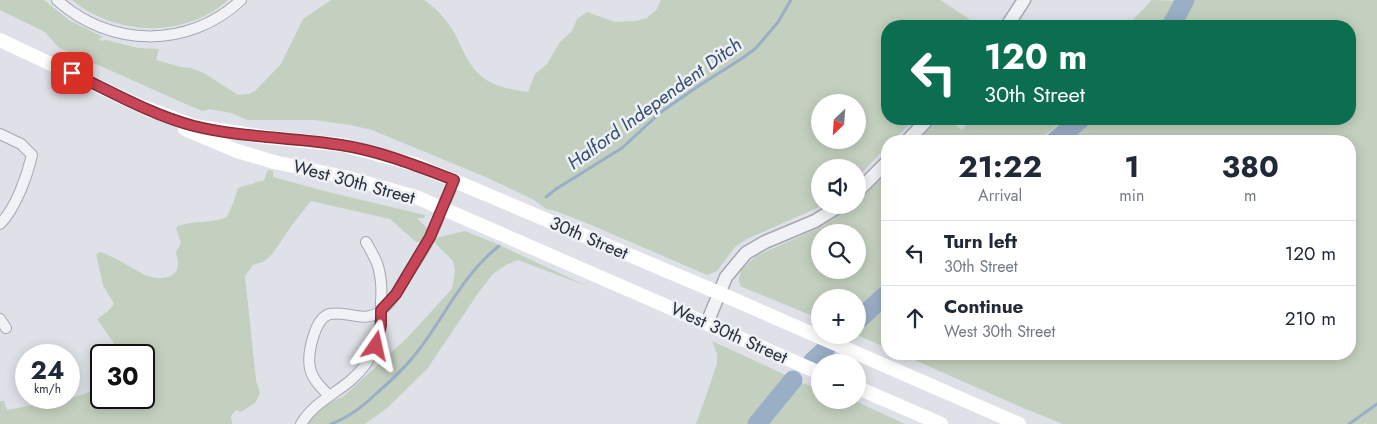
<!DOCTYPE html>
<meta charset="utf-8">
<style>
:root{--surface:#fff;--page:#f2f2f3;--text:#1f2937;--muted:#747a83;--line:#e0e1e3}
body{margin:0;font-family:Jost,sans-serif;background:var(--page);color:var(--text);height:100vh;display:flex;flex-direction:column;font-size:19px;white-space:nowrap}
*{box-sizing:border-box;margin:0}
p{font-size:16px;color:var(--muted)}
.icon{flex:none;width:28px;height:28px;fill:none;stroke:currentColor;stroke-width:2;stroke-linecap:round;stroke-linejoin:round}
.map{position:relative;flex:1;overflow:hidden}
.side{position:absolute;left:881px;top:135px;width:475px;height:225px;display:flex;flex-direction:column;background:var(--surface);border-radius:20px;box-shadow:0 2px 12px #0003}
.side>*{flex:none}
.guide{position:absolute;left:881px;top:20px;width:475px;height:105px;border-radius:20px;box-shadow:0 2px 12px #0003;background:#0b6e4f;color:#fff;overflow:hidden}
.needle{width:32px;rotate:205deg}
.buttons{position:absolute;left:811px;top:94px;display:grid;gap:10px}
.buttons a{display:grid;place-items:center;width:55px;height:55px;border-radius:50%;background:var(--surface);box-shadow:0 2px 12px #0003;font-size:25px}
.speed{position:absolute;left:15px;top:344px;display:flex;gap:10px;font-size:25px;font-weight:700;text-align:center}
.speed>*{display:grid;place-content:center;width:65px;height:65px;border-radius:50%;background:var(--surface);box-shadow:0 2px 12px #0003;line-height:1}
.speed small{font-size:12px;font-weight:400}
.speed .limit{border:2px solid #111;border-radius:8px;background:#fff;color:#111}
.pin{position:absolute;display:grid;place-items:center;width:42px;height:42px;color:#fff;margin:-21px;border-radius:10px;box-shadow:0 2px 8px #0006}
.me{position:absolute;width:55px;margin:-28px;rotate:11deg;stroke-linejoin:round;filter:drop-shadow(0 0 4px #0008)}
.turn{display:flex;align-items:center;gap:18px;height:105px;padding:0 20px;font-size:22px}
.turn .icon{width:65px;height:65px;stroke-width:2.5}
.turn b{display:block;font-size:35px;line-height:42px}
.eta{display:flex;justify-content:space-evenly;align-items:center;height:85px;text-align:center}
.eta b{font-size:30px;font-weight:700;line-height:35px}
ul{padding:0;list-style:none}
li{display:flex;align-items:center;gap:15px;height:65px;padding:0 20px;border-top:1px solid var(--line)}
li div{flex:1}
li b{display:block;font-size:19px}
li em{font-style:normal}
.map>svg:first-child{display:block}
.green{fill:#c3d0bf;fill-rule:evenodd}
.lines{fill:none;stroke-linecap:round;stroke-linejoin:round}
.stream{stroke:#9aaec6;stroke-width:3}
.river{stroke:#9aaec6;stroke-width:19}
.minor-casing{stroke:#a4a8b1;stroke-width:12}
.tertiary-casing{stroke:#a4a8b1;stroke-width:15}
.minor{stroke:#f0f2f5;stroke-width:10}
.tertiary{stroke:#f0f2f5;stroke-width:12}
.secondary{stroke:#fff;stroke-width:14}
.route-casing{stroke:#822e39;stroke-width:12}
.route{stroke:#c84657;stroke-width:9}
.labels{text-anchor:middle;stroke-width:5;stroke-linejoin:round;paint-order:stroke}
.street-label{font-size:18px;fill:#282f3d;stroke:#edf0f4}
.water-label{font-size:19px;font-style:italic;fill:#334d6f;stroke:#edf0f4}
</style>
<div class="map">
<svg width="1377" height="424" viewBox="0 0 1377 424">
<rect width="100%" height="100%" fill="#dee1e7"/>
<path class="green" d="M0,0H44L69,20L103,37L99,39L100,41L106,40L138,48L159,49L156,60L181,67L191,68L204,73L238,95L249,94L255,91L281,64L303,19L331,0H424C436,8 448,21 455,34C464,52 470,70 488,81C500,88 515,90 528,92L535,74L547,64L560,42L572,31L577,19L587,12L615,22L636,21L647,18L657,9L661,0H940L980,26H888V119H915L892,141H888L887,146L858,177V168H820V205H824L747,239L735,247L717,271L707,275L589,224L553,210L546,209L534,200L488,178L372,130L350,125L314,120H247L231,113L209,109L203,111L190,106L58,47L45,32L0,10ZM820,102H858V140H820Z
M72,0H228C184,39 116,36 72,0Z
M1152,0L1180,1L1166,26H1127Z
M1189,0H1377V424H1063L1023,408L901,354H1350V141H1059L1081,125L1094,119H1350V26H1175Z
M939,119H948L962,130L971,119H1066L1037,141H917Z
M268,170L273,171V177L328,192L425,215L424,218H417L428,229L420,242H416L390,219L311,201L292,225L273,253L265,261L253,265L245,276L256,380L260,393L255,403L241,412L236,410L231,416L232,424H0V401H4L7,410L75,397L101,388V398H144V355H122L97,319L108,311L114,304L103,285L96,254L101,252C116,258 129,266 143,274C154,280 178,281 178,264C178,260 177,256 176,252L181,243L176,228L178,226C194,220 211,224 227,217L234,201L238,188L264,180Z
M887,172V287L858,314V298H820V319L740,286L739,279L741,270L756,256L823,226L853,205H858V201ZM820,232H858V270H820Z
M465,231L497,244L587,286L518,260L506,265L493,274L479,292L427,369L387,408L365,424H305L320,407L344,396L406,339L452,289L455,271L453,261L433,241L439,237Z
M887,300V348L857,335L858,324L870,315Z
M712,341L790,377L759,412L750,424H696L717,364V354Z
M796,381L820,389V400H853L905,424H760L790,391Z"/>
<g class="lines">
<path class="stream" d="M546,197L556,189L622,148L661,112L697,87L744,57L756,48L778,22L791,0
M331,424C350,417 363,406 378,392C393,379 406,367 418,351C445,316 463,274 499,246
M1349,424L1377,404"/>
<path class="river" d="M1171,26L1185,0
M1055,141L1081,119
M858,320L888,293
M812,362L826,349
M757,424L793,380"/>
<defs>
<path id="minor" d="M57,0C110,48 189,49 241,0
M0,134L21,144L32,155C27,176 16,208 0,224
M0,319L6,328
M329,396C321,387 312,379 310,368C307,354 315,317 330,314C351,310 365,326 384,308C394,299 400,287 406,277C414,264 423,251 430,237C439,219 446,199 454,181
M301,424C313,404 333,395 350,381C377,358 381,335 381,301C382,289 381,275 377,263C374,256 370,249 366,242"/>
<path id="tertiary" d="M1007,26L1024,0
M907,141L928,119
M858,191L888,161
M707,323L726,277L746,253L765,242L815,221L841,205"/>
</defs>
<use href="#minor" class="minor-casing"/>
<use href="#tertiary" class="tertiary-casing"/>
<use href="#minor" class="minor"/>
<use href="#tertiary" class="tertiary"/>
<path class="secondary" d="M0,40L151,111
M144,107L194,126L265,137L343,145L417,165L719,293L1019,424
M185,129L237,151L274,162L345,177L416,197L820,373
M858,388L941,424"/>
</g>
<g class="lines">
<defs>
<path id="route" d="M72,73C112,92 152,115 194,126C242,138 293,137 341,145C380,151 417,166 454,180L430,237L396,294L381,310V325L376,346"/>
</defs>
<use href="#route" class="route-casing"/>
<use href="#route" class="route"/>
</g>
<g class="labels">
<g class="street-label">
<text transform="translate(354 182) rotate(15)" y="6">West 30th Street</text>
<text transform="translate(589 238) rotate(23)" y="6">30th Street</text>
<text transform="translate(729 333) rotate(24)" y="6">West 30th Street</text>
</g>
<g class="water-label">
<text transform="translate(654 103) rotate(-36)" y="7">Halford Independent Ditch</text>
</g>
</g>
</svg>
<div class="buttons">
<a><svg class="needle" viewBox="-14 -14 28 28"><path d="M0-13l5 13h-10z" fill="#e53935"/><path d="M0 13l5-13h-10z" fill="#747a83"/></svg></a>
<a><svg class="icon" aria-label="sound" viewBox="0 0 24 24"><path d="M4 9h4l5-4v14l-5-4H4zM17 9q2 3 0 6"/></svg></a>
<a><svg class="icon" aria-label="search" viewBox="0 0 24 24"><circle cx="10" cy="10" r="6"/><path d="M15 15l6 6"/></svg></a>
<a>+</a>
<a>−</a>
</div>
<div class="speed"><div>24<small>km/h</small></div><div class="limit">30</div></div>
<div class="pin" style="left:72px;top:73px;background:#d93025"><svg class="icon" aria-label="arrive" viewBox="0 0 24 24"><path d="M6 21V4h12l-3 4 3 4H6"/></svg></div>
<svg class="me" style="left:376px;top:346px" viewBox="-20 -20 40 40"><path d="M0-17L14 15 0 8-14 15z" fill="#c84657" stroke="#fff" stroke-width="4"/></svg>
<div class="guide">
<div class="turn"><svg class="icon" aria-label="left" viewBox="0 0 24 24"><path d="M17 20v-9H6M10 6l-5 5 5 5"/></svg><div><b>120 m</b>30th Street</div></div>
</div>
<section class="side">
<div class="eta">
<div><b>21:22</b><p>Arrival</p></div>
<div><b>1</b><p>min</p></div>
<div><b>380</b><p>m</p></div>
</div>
<ul>
<li><svg class="icon" aria-label="left" viewBox="0 0 24 24"><path d="M17 20v-9H6M10 6l-5 5 5 5"/></svg><div><b>Turn left</b><p>30th Street</p></div><em>120 m</em></li>
<li><svg class="icon" aria-label="ahead" viewBox="0 0 24 24"><path d="M12 20V5M6 11l6-6 6 6"/></svg><div><b>Continue</b><p>West 30th Street</p></div><em>210 m</em></li>
</ul>
</section>
</div>
